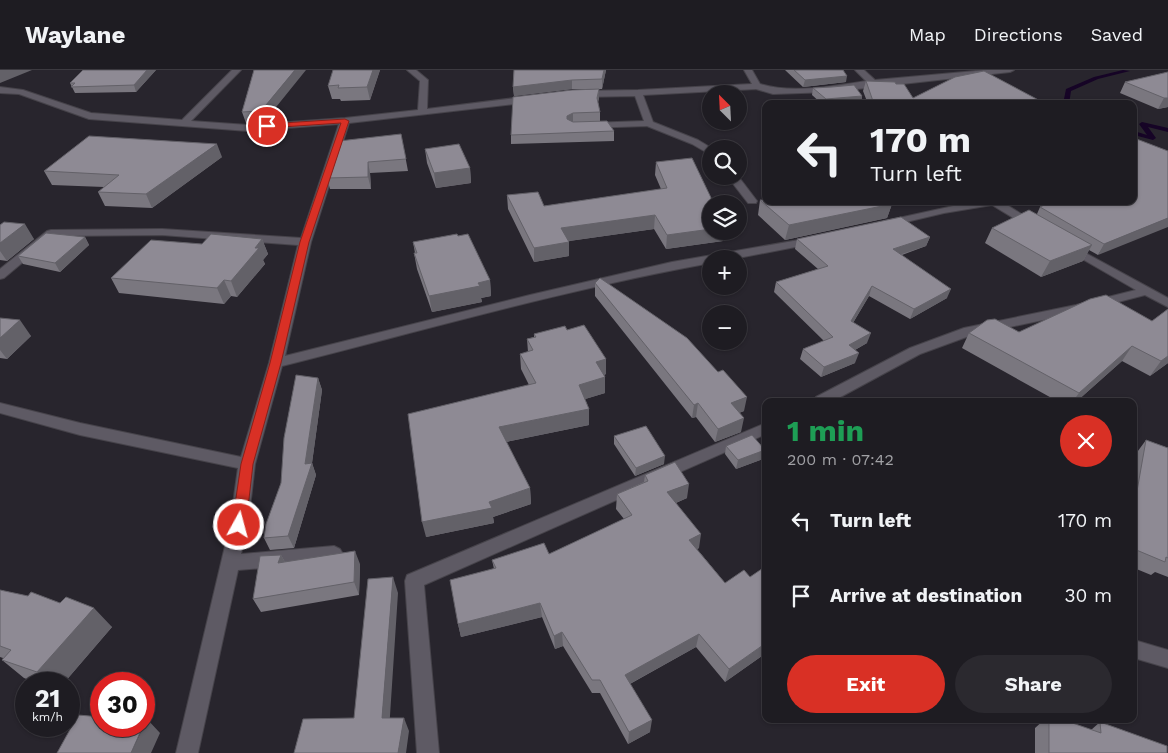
<!DOCTYPE html>
<meta charset="utf-8">
<style>
:root{--surface:#1e1c22;--page:#2b292f;--text:#f1f3f6;--muted:#a1a1a5;--line:#3c3a40;--accent:#d93025}
body{margin:0;font-family:"Work Sans",sans-serif;background:var(--page);color:var(--text);height:100vh;display:flex;flex-direction:column;font-size:19px;white-space:nowrap}
*{box-sizing:border-box;margin:0}
p{font-size:16px;color:var(--muted)}
.icon{flex:none;width:28px;height:28px;fill:none;stroke:currentColor;stroke-width:2;stroke-linecap:round;stroke-linejoin:round}
.map{position:relative;flex:1;overflow:hidden}
.panel{position:absolute;left:762px;top:328px;width:375px;height:325px;display:flex;flex-direction:column;background:var(--surface);border-radius:10px;box-shadow:0 1px 4px #0004,0 0 0 1px var(--line)}
.panel>*{flex:none}
.banner{position:absolute;left:762px;top:30px;width:375px;height:105px;border-radius:10px;box-shadow:0 1px 4px #0004,0 0 0 1px var(--line);background:#1e1c22;color:var(--text);overflow:hidden}
.needle{width:32px;rotate:336deg}
.tools{position:absolute;left:702px;top:15px;display:grid;gap:10px}
.tools a{display:grid;place-items:center;width:45px;height:45px;border-radius:50%;background:var(--surface);box-shadow:0 1px 4px #0004,0 0 0 1px var(--line);font-size:25px}
.speed{position:absolute;left:15px;top:602px;display:flex;gap:10px;font-size:25px;font-weight:700;text-align:center}
.speed>*{display:grid;place-content:center;width:65px;height:65px;border-radius:50%;background:var(--surface);box-shadow:0 1px 4px #0004,0 0 0 1px var(--line);line-height:1}
.speed small{font-size:12px;font-weight:400}
.speed .limit{border:8px solid #d22;background:#fff;color:#111}
.pin{position:absolute;display:grid;place-items:center;width:42px;height:42px;color:#fff;margin:-21px;border:2px solid #fff;border-radius:50%;box-shadow:0 1px 5px #0007}
.me{position:absolute;width:55px;margin:-28px;rotate:7deg;stroke-linejoin:round;filter:drop-shadow(0 0 4px #0008)}
.turn{display:flex;align-items:center;gap:18px;height:105px;padding:0 25px;font-size:22px}
.turn .icon{width:65px;height:65px;stroke-width:2.5}
.turn b{display:block;font-size:35px;line-height:42px}
.round{display:grid;place-items:center;flex:none;width:52px;height:52px;border-radius:26px;background:var(--page)}
.headline{display:flex;align-items:center;justify-content:space-between;height:85px;padding:0 25px}
h1{font-size:30px;font-weight:700;line-height:38px;color:#1e9e55}
.action{display:flex;gap:10px;margin-top:auto;padding:10px 25px}
.action a{flex:1;height:58px;border-radius:30px;background:var(--accent);color:#fff;font-size:20px;font-weight:700;line-height:58px;text-align:center}
.action a+a{background:var(--page);color:var(--text)}
ul{padding:0;list-style:none}
li{display:flex;align-items:center;gap:15px;height:75px;padding:0 25px}
li div{flex:1}
li b{display:block;font-size:19px}
li em{font-style:normal}
header{display:flex;align-items:center;gap:30px;box-sizing:border-box;height:70px;padding:0 25px;background:var(--surface);border-bottom:1px solid var(--line)}
header strong{font-size:24px}
nav{display:flex;gap:28px;margin-inline-start:auto;font-size:18px}
.map>svg:first-child{display:block}
.lines{fill:none;stroke-linecap:round;stroke-linejoin:round}
.stream{fill:#160426;fill-rule:evenodd}
.minor-casing{stroke:#46434a;stroke-width:2}
.minor{fill:#5e5a64;fill-rule:evenodd}
.wall{fill:#7a777f}
.shaded-wall{fill:#636168}
.building{fill:#8e8a94;stroke:#636168}
.route{fill:#d93025;stroke:#8d1f18}
</style>
<header>
<strong>Waylane</strong>
<nav><a>Map</a><a>Directions</a><a>Saved</a></nav>
</header>
<div class="map">
<svg width="1168" height="683" viewBox="0 0 1168 683">
<rect width="100%" height="100%" fill="#28252d"/>
<g class="lines">
<path class="stream" d="M1123,0L1130,1L1098,9L1071,21L1069,34H1063L1066,19L1094,7Z
M1142,52L1168,58V62L1148,57L1156,68L1153,70L1134,65V61L1147,65L1139,54Z"/>
<defs>
<path id="minor" d="M232,0H241L191,51L248,55L345,48L418,40L420,11L407,0H416L428,10L427,39L531,26L535,29L531,32L349,53L311,172L285,286L530,225L672,192L816,167L822,170L816,173L733,189H711V193C567,219 425,260 282,296L255,394L248,455L241,484L334,476L340,479L343,484L340,489L334,492L238,500L198,683H176L230,455L238,398L80,365L0,343V333L80,353L241,387L269,293L298,175L162,165L54,166L4,208L0,209V199L47,161L51,160L162,159L301,168L339,54L248,61L89,49L19,24L0,23V17L23,20L91,43L182,50Z
M744,0H752L760,14C791,24 834,16 866,11L855,0H864L875,10L987,0H1014L1010,2L830,22L773,24L756,19L643,25L653,52L698,70L713,79L711,85L692,74L647,56L587,58L585,56L590,53L644,51L635,26L579,27L575,24L579,21L638,20L752,14Z
M727,106H738L757,131L756,133H748Z
M976,131H1001L1040,156L1034,159L1030,158L992,135L944,143L885,157L879,154L885,151Z
M1069,174L1168,228V237L1145,225L1076,243L972,265L920,284L833,331H814L816,327L910,278L964,258L1076,235L1136,220L1065,179L1063,177L1065,175Z
M766,353V364L424,515L439,683H417L405,511L407,505Z
M1134,570L1168,580V598L1134,588Z"/>
</defs>
<use href="#minor" class="minor-casing"/>
<use href="#minor" class="minor"/>
</g>
<path class="wall" d="M156,0L136,22L75,23L70,13Z
M254,0L264,52L246,53L242,42Z
M380,0L370,30L341,31L340,29H332L328,16Z
M514,0H606L602,19H572L514,26L513,17Z
M785,0H843L846,12L803,17Z
M1168,2V37L1158,39L1120,23L1125,12Z
M866,11L896,14L913,28L1046,34H868L863,21Z
M813,18L862,26L861,33L848,34H822L812,25Z
M599,19V28L598,32L600,42V51L614,61V71L511,74V65Z
M401,64L408,101L370,103L371,119H330L327,108Z
M425,79L470,98L471,113L436,118L427,93Z
M1168,81L1098,185L1089,180L1083,191L1041,207L985,173L992,158L1037,144L1040,137Z
M222,87L152,138L105,136L98,122L104,117L52,115L44,101Z
M656,92L723,171L666,179L654,159L569,171V186L534,192L508,139L507,125L544,136L661,119L655,105Z
M760,130L892,134L887,148L785,170L758,145Z
M0,155L34,169L7,191L0,190Z
M85,167L89,175L60,202L23,194L18,186Z
M930,167L926,176L902,185L947,228L910,249L869,226L853,253L867,273L855,280V293L821,307L800,289L803,279L824,271L774,222L776,212L818,199L795,179L797,169Z
M262,169L268,184L263,190L265,194L237,227L231,226L224,234L119,223L111,208L202,174Z
M413,172L490,210L491,226L481,228L482,232L432,242L417,199L414,183H415Z
M595,213L744,341L739,343L741,362L715,372L696,347L692,348L595,226Z
M1168,239V293L1150,306L1122,291L1077,331H1057L962,278L969,263L1019,262L1152,251Z
M0,248L31,266L7,289L0,288Z
M567,260L606,289V304L604,305L605,307V323L585,329L589,339V355L506,372L530,418L531,434L493,447L494,453L426,467L529,315L521,299L520,284L528,282L527,269L534,267V264Z
M318,308L322,320L312,393L316,405L294,478L270,480L264,468L281,413Z
M614,366L664,394L635,406L614,374Z
M1146,370L1168,378V507L1155,502L1151,505L1134,498V389L1135,385Z
M726,376L765,380L763,389L736,399L725,384Z
M645,405L687,428L676,433L699,478L697,479L725,513L750,507L766,496V583L725,612L696,577L630,614L650,662L628,674L600,623H592L563,576L555,579L542,547L461,567L458,554L494,499L492,490L549,484L624,449L616,439L617,424L644,412Z
M281,485L285,492L360,494L359,525L261,542L253,529Z
M0,520L60,533L112,557L63,614H40L24,608L2,590L3,588L0,587Z
M1045,649H1061L1091,660L1100,652L1167,683H1035V658Z"/>
<path class="shaded-wall" d="M0,0H32L0,13Z
M147,0H156L136,22L134,15Z
M295,0H306L264,52L261,41Z
M373,0H380L370,30L367,17Z
M604,0H606L602,19V9Z
M847,6L846,12L803,17L805,10Z
M572,10V19L514,26L513,17Z
M599,19V28L597,37V28Z
M862,26L861,33L848,34H825L826,29Z
M1164,28H1168V37L1158,39Z
M573,43V52L567,55V46Z
M217,74L222,87L152,138L146,124Z
M368,92L370,103L371,119L368,107Z
M470,98L471,113L436,118L434,103Z
M892,134L887,148L785,170L789,155Z
M655,145L654,159L562,172L561,158Z
M1168,148V157L1098,185L1104,174Z
M25,154L34,169L7,191L0,181V173Z
M711,159V161H724L723,171L666,179L667,165Z
M85,167L89,175L60,202L55,193Z
M930,167L926,176L890,188L893,179Z
M262,169L268,184L263,190L265,194L237,227L231,211L255,178Z
M569,172V186L534,192V178Z
M1092,175L1083,191L1041,207L1050,191Z
M224,210L231,226L224,234L217,218Z
M490,210L491,226L481,228L482,232L432,242L429,226Z
M872,216L869,226L848,261L851,251Z
M951,219L947,228L910,249L914,239Z
M20,250L31,266L7,289L0,280V268Z
M871,263L867,273L846,285L849,275Z
M1132,276L1122,291L1077,331H1073L1079,323Z
M859,283L855,293L821,307L824,297Z
M1168,286V293L1150,306L1161,291Z
M606,289V304L596,307V292Z
M605,307V323L579,331V315Z
M318,308L322,320L312,393L316,405L294,478L288,466L305,394Z
M747,327L744,341L728,347L731,333Z
M698,333L696,347L692,348L694,335Z
M589,339V355L501,373L499,357Z
M744,348L741,362L715,372L718,359Z
M765,380L763,389L736,399L738,390Z
M665,386L664,394L635,406L636,398Z
M689,414L687,428L666,437L667,422Z
M530,418L531,434L493,447L494,453L426,467L422,452L489,432Z
M701,464L699,478L686,484L689,470Z
M355,481L360,494L359,525L354,512Z
M281,485L288,498L278,493Z
M393,507L398,523L389,661L382,648Z
M540,533L542,547L461,567L458,554Z
M94,538L112,557L63,614H50L37,602Z
M562,562L563,576L555,579L554,566Z
M699,564L696,577L624,617L625,605Z
M766,573V583L725,612L729,599Z
M404,648L409,661L406,683H398Z
M147,649L160,663L151,683H131Z
M652,650L650,662L628,674L629,662Z"/>
<path class="building" d="M83,0H147L134,15L71,17L75,13H70Z
M254,0H295L261,41L242,42Z
M333,0H373L367,17L338,18L339,15L328,16Z
M514,0H604L602,9L572,10L513,17Z
M794,0H843L847,6L805,10Z
M984,1L1046,34H874L866,11L895,12L896,14H904L913,28L955,7Z
M1168,2V28H1164L1125,12Z
M854,15L862,26L826,29L813,18L832,17Z
M599,19L597,28L600,42L573,43L567,46V49L573,52L607,51L614,61L511,65L513,27L572,20Z
M401,64L406,89L368,92V107L327,108L339,71Z
M89,66L217,74L146,124L98,122L119,105L44,101Z
M1134,68L1168,81V148L1104,174L1040,137L1053,131H1134Z
M459,74L470,98L434,103L425,79Z
M692,88L714,134H711V159L667,165L655,145L561,158L569,172L534,178L507,125L538,122L544,136L667,118L656,92Z
M760,130H766V131H888L892,134L789,155Z
M1029,140L1092,175L1050,191L992,158Z
M901,147L930,167L893,179L951,219L914,239L872,216L851,251L871,263L849,275L859,283L824,297L803,279L833,267L776,212L828,196L797,169Z
M4,152L25,154L0,173V155Z
M46,163L85,167L55,193L18,186Z
M211,164L262,169L255,178H259L231,211L224,210L217,218L111,208L151,170L202,174Z
M457,164L458,166L468,164L490,210L478,213L480,216L429,226L414,183H417L413,172Z
M600,208L687,268L718,302L723,300L747,327L731,333L744,348L718,359L698,333L694,335L595,213Z
M1106,225L1152,251L1168,239V286L1161,291L1132,276L1079,323L969,263L987,250L995,249L1019,262L1090,229Z
M0,248L20,250L0,268Z
M584,255L606,289L596,292L605,307L579,315L589,339L499,357L530,418L489,432L492,438L422,452L408,344L536,313L520,284L533,280L527,269L536,267L534,264L565,256L567,260Z
M296,305L318,308L305,394L312,393L288,466L264,468L266,454L281,413L284,368Z
M646,356L665,386L636,398L614,366Z
M752,365L765,380L738,390L726,376Z
M1146,370L1168,378V488L1166,487L1165,492L1134,479V438Z
M675,392L689,414L667,422L701,464L689,470L725,513L744,500L750,507L766,496V573L729,599L699,564L625,605L652,650L629,662L600,610H592L562,562L554,566L540,533L458,554L450,510L496,498L492,490L544,473L549,484L632,445L617,424L648,411L645,405Z
M355,481L354,512L253,529L260,486L281,485L278,493Z
M393,507L382,648H404L398,683H294L303,649L354,648L368,509Z
M0,520L28,526L31,522L60,533L66,527L94,538L37,602L2,590L11,580L0,576Z
M78,645L101,647V656H143L131,683H57Z
M144,649H147L144,656Z
M1049,649H1061L1101,663L1100,652L1167,676V683H1049Z"/>
<path class="route" d="M345,49L349,51L309,172L281,293L253,394L246,455L244,459L239,460L234,459L232,455L241,394L270,293L300,172L341,53L267,58L264,56L267,54Z"/>
</svg>
<div class="tools">
<a><svg class="needle" viewBox="-14 -14 28 28"><path d="M0-13l5 13h-10z" fill="#e53935"/><path d="M0 13l5-13h-10z" fill="#a1a1a5"/></svg></a>
<a><svg class="icon" aria-label="search" viewBox="0 0 24 24"><circle cx="10" cy="10" r="6"/><path d="M15 15l6 6"/></svg></a>
<a><svg class="icon" aria-label="layers" viewBox="0 0 24 24"><path d="M12 4l9 5-9 5-9-5zM3 14l9 5 9-5"/></svg></a>
<a>+</a>
<a>−</a>
</div>
<div class="speed"><div>21<small>km/h</small></div><div class="limit">30</div></div>
<div class="pin" style="left:267px;top:56px;background:#d93025"><svg class="icon" aria-label="arrive" viewBox="0 0 24 24"><path d="M6 21V4h12l-3 4 3 4H6"/></svg></div>
<svg class="me" style="left:239px;top:455px" viewBox="-20 -20 40 40"><circle r="17" fill="#d93025" stroke="#fff" stroke-width="3"/><path d="M0-11L8 9 0 5-8 9z" fill="#fff"/></svg>
<div class="banner">
<div class="turn"><svg class="icon" aria-label="left" viewBox="0 0 24 24"><path d="M17 20v-9H6M10 6l-5 5 5 5"/></svg><div><b>170 m</b>Turn left</div></div>
</div>
<section class="panel">
<div class="headline"><div><h1>1 min</h1><p>200 m · 07:42</p></div><a class="round" style="background:#d93025;color:#fff"><svg class="icon" aria-label="close" viewBox="0 0 24 24"><path d="M6 6l12 12M18 6L6 18"/></svg></a></div>
<ul>
<li><svg class="icon" aria-label="left" viewBox="0 0 24 24"><path d="M17 20v-9H6M10 6l-5 5 5 5"/></svg><div><b>Turn left</b></div><em>170 m</em></li>
<li><svg class="icon" aria-label="arrive" viewBox="0 0 24 24"><path d="M6 21V4h12l-3 4 3 4H6"/></svg><div><b>Arrive at destination</b></div><em>30 m</em></li>
</ul>
<div class="action"><a>Exit</a><a>Share</a></div>
</section>
</div>
